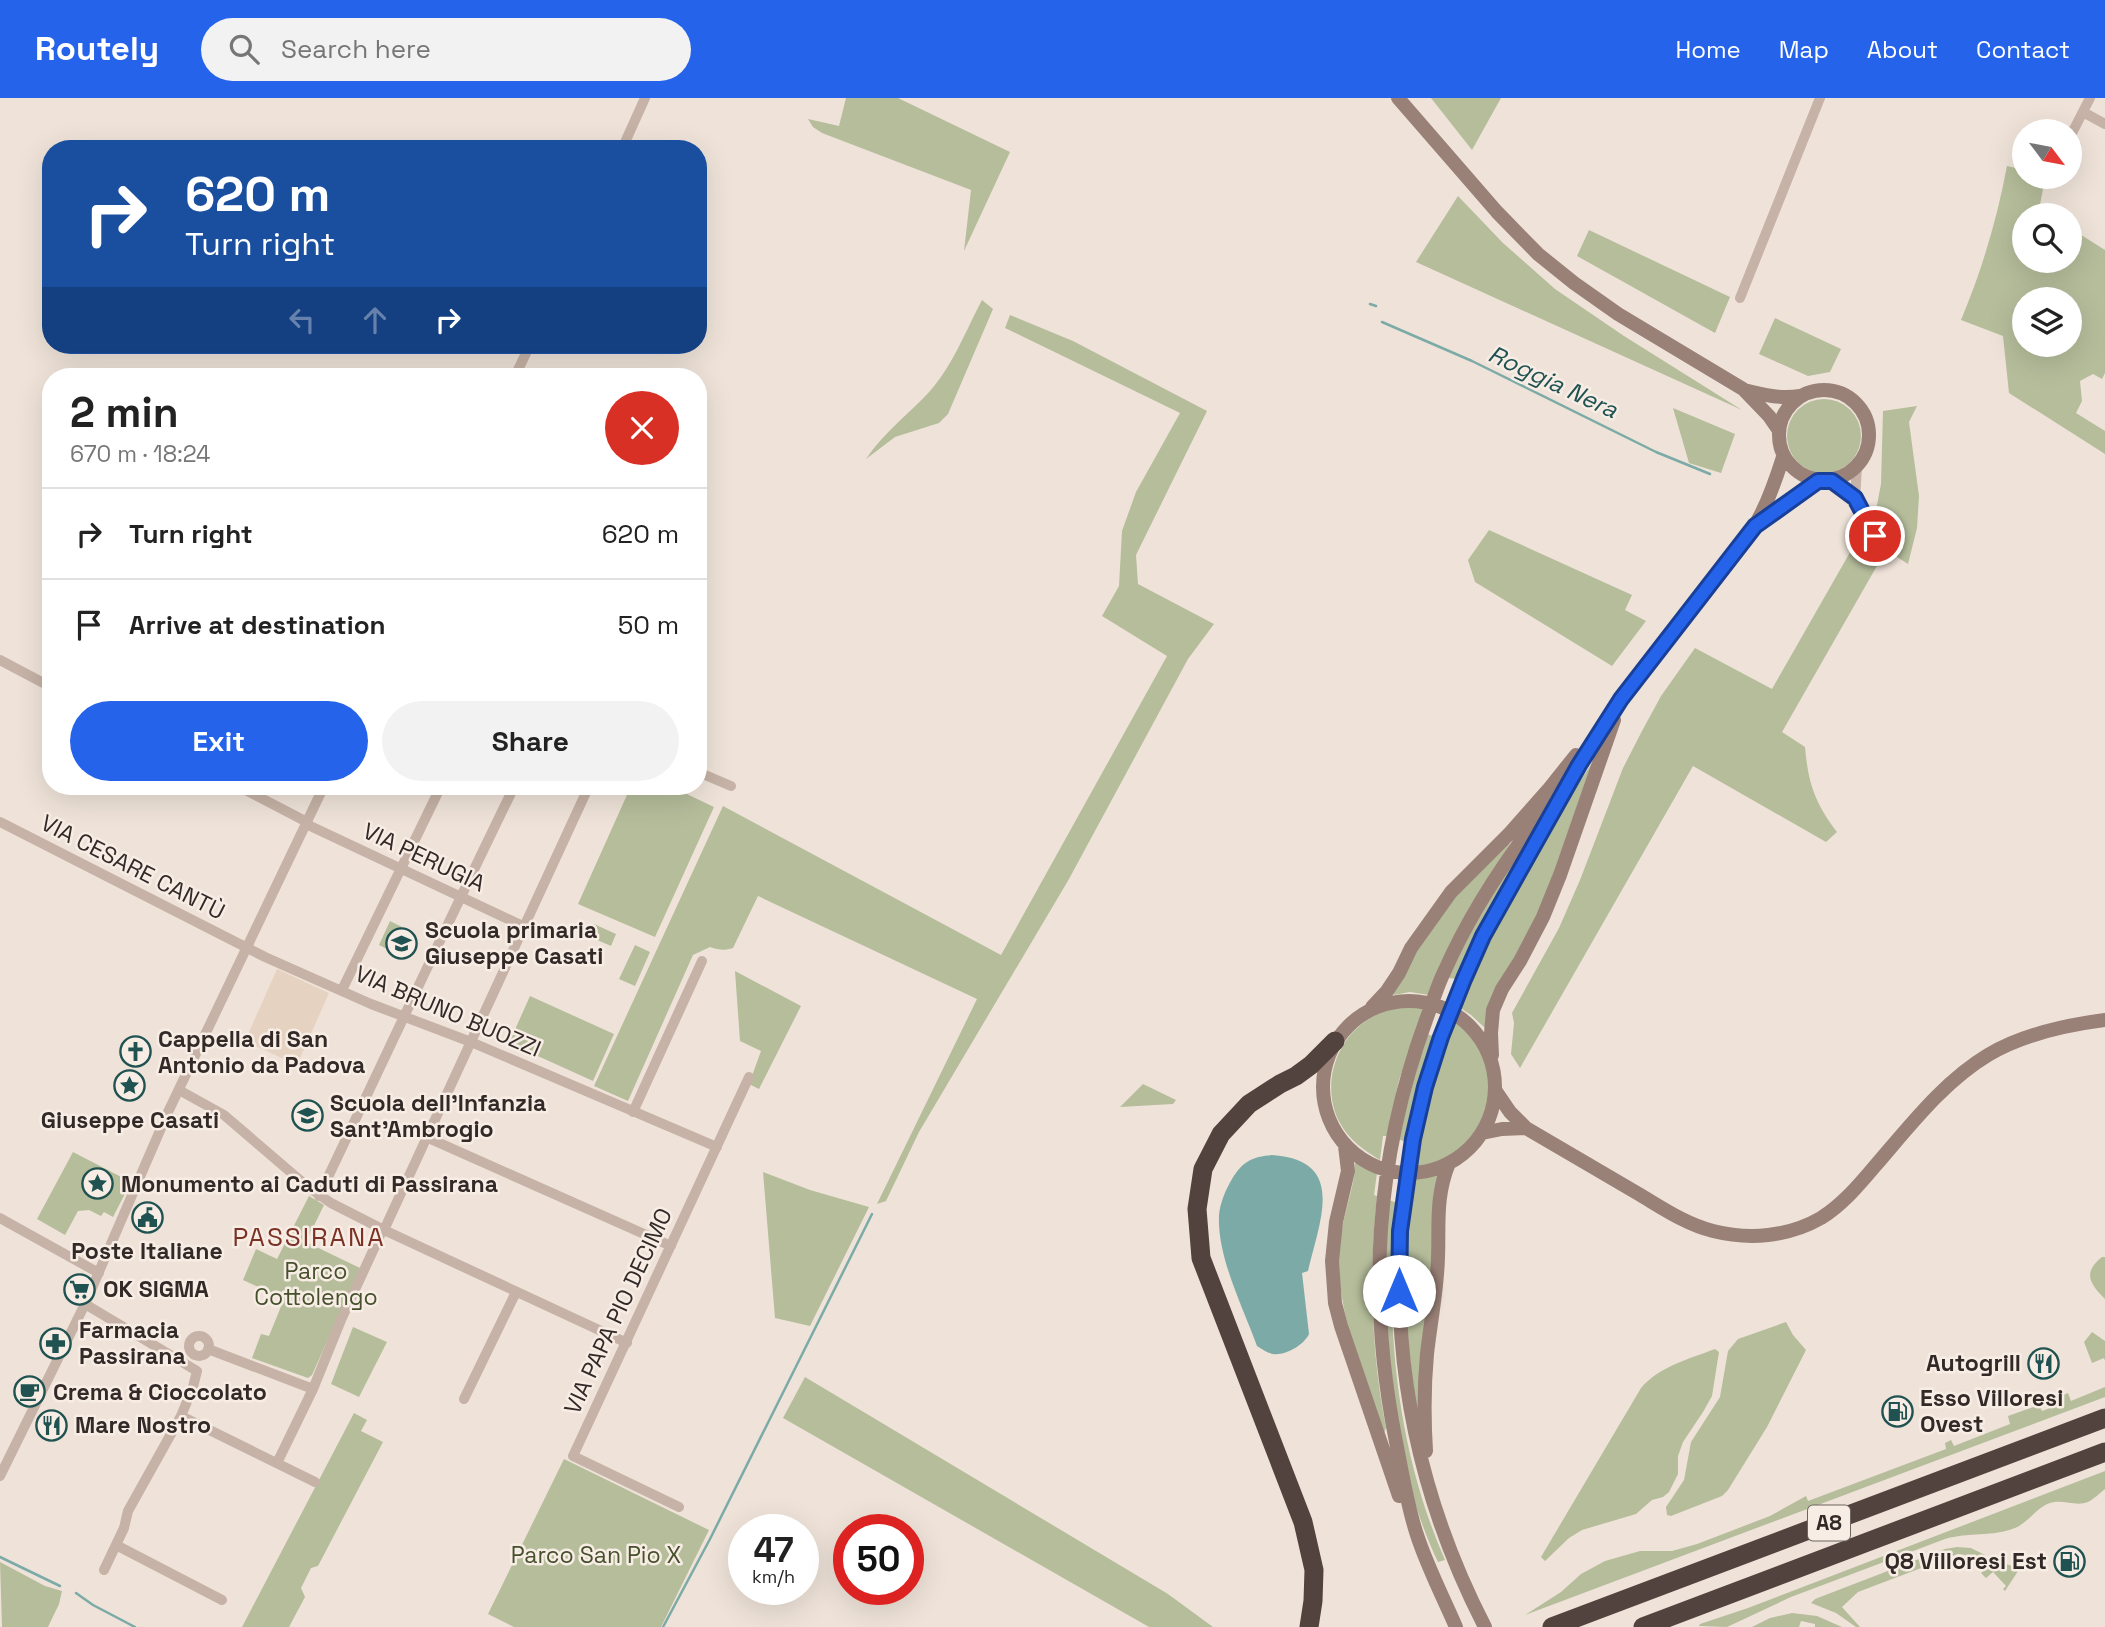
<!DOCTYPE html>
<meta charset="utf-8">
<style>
:root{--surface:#fff;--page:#f2f2f2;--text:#222;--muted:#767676;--line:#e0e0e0;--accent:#2563eb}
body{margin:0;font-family:"Space Grotesk",sans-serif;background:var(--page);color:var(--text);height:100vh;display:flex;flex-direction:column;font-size:26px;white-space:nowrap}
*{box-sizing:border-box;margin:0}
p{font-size:23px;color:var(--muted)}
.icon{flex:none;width:38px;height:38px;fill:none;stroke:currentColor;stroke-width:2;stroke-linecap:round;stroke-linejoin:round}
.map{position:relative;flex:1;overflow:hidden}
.side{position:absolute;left:42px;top:270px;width:665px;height:427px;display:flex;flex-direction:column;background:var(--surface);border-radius:28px;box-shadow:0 7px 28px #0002}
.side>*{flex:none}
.top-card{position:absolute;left:42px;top:42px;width:665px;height:214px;border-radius:28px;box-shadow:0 7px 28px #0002;background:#1a4fa0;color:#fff;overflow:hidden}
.needle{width:46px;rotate:122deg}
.tools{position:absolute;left:2012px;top:21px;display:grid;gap:14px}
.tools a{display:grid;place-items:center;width:70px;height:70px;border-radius:50%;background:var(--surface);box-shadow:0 7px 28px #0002;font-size:35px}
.speed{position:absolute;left:728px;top:1416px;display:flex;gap:14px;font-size:35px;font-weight:700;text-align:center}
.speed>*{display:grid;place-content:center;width:91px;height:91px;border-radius:50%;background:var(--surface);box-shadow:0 7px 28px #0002;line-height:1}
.speed small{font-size:18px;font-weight:400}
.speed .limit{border:10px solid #d22;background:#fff;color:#111}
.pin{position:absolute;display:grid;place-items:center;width:60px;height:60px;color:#fff;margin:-30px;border:4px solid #fff;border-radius:50%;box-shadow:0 2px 7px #0007}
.me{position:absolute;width:77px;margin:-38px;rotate:0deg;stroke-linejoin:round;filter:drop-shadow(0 0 5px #0008)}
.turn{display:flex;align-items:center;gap:24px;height:147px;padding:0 28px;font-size:32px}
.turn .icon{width:91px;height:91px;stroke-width:2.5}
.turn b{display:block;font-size:49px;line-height:60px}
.lanes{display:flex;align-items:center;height:66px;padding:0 28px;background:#0003;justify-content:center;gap:35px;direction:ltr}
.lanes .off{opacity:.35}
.round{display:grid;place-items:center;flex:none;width:74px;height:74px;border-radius:37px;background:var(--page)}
.summary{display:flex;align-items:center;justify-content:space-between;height:119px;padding:0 28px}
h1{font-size:42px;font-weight:800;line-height:52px}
.action{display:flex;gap:14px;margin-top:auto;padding:14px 28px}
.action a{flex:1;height:80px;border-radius:42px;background:var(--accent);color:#fff;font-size:28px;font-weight:800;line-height:80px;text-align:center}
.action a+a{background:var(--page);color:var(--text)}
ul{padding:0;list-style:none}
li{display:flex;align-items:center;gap:21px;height:91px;padding:0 28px;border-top:2px solid var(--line)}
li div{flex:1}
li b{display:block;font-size:26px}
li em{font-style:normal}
header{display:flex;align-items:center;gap:42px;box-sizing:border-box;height:98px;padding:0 35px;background:var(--accent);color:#fff}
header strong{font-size:33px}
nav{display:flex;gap:38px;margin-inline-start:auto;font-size:24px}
.search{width:490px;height:63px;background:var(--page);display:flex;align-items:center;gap:18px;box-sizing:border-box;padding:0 24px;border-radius:38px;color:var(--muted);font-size:26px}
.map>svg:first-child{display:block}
.green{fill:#b5bd9b;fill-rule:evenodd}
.plaza{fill:#e6d2c1}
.water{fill:#7baaa7}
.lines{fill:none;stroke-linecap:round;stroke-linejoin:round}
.stream{stroke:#7baaa7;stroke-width:2.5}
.street{stroke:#c6b2a6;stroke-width:10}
.secondary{stroke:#9a8178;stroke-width:14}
.highway{stroke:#53433e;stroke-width:19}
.route-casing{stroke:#184099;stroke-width:18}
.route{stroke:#2563eb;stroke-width:12}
.labels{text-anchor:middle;stroke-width:5;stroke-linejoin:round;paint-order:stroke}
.shield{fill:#f7ede5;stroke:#6e6460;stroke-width:2}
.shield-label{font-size:21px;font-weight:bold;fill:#332927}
.street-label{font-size:23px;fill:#332927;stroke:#f7ede5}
.poi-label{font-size:23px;font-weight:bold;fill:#332927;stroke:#f7ede5;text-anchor:start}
.park-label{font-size:23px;fill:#46502c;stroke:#f7ede5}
.water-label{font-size:24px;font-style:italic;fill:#1f5250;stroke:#f7ede5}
.quarter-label{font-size:26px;letter-spacing:2px;fill:#7c3125;stroke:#f7ede5}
</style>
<header>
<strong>Routely</strong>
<div class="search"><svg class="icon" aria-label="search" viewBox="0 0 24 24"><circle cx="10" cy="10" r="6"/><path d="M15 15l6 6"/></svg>Search here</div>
<nav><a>Home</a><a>Map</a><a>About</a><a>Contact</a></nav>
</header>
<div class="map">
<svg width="2105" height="1529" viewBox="0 0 2105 1529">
<rect width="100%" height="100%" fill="#efe3d9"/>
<path class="green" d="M846,0H898L1010,54L964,153L971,92L822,35L813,29L808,21L839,28Z
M1431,0H1501L1472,52Z
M2007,68L2025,72V79H2038L2037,83L2043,91L2039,112L2048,117H2025V163H2070V130L2105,152V275L2102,281L2093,276L2080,283L2082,303L2076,315L2105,333V356L2009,295L2003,238L1961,222C1982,172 1997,121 2007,68ZM2025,201H2070V247H2025Z
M1458,98L1503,145L1555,191L1624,238L1742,312L1416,164Z
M1589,132L1730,199L1715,235L1577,158Z
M982,202L993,211L948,316L939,325L895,339L866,361C884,334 909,316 930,293C953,267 966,232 982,202Z
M1010,217L1073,243L1207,313L1136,457L1138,486L1214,526L1188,561L1069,781L919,1034L886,1103L877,1106L977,901L758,798L733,850C724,853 719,852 710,849L693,857L628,1003L594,988L723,708L1001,857L1167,558L1102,518L1119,488L1122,433L1136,394L1180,315L1005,230Z
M1775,220L1841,251L1830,274L1808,278L1759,256Z
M1787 338a37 37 0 1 1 74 0a37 37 0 1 1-74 0Z
M1917,308L1909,324L1919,398L1917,430L1908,466L1886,452L1782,634L1805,649C1808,685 1815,705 1837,734L1826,744L1693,668L1520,970L1511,956L1514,925L1512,915L1559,830L1580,782L1623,670L1642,633L1661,598L1695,550L1772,591L1877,407L1881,386L1883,313Z
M1673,310L1735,336L1721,375L1689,365Z
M1489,432L1632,497L1625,512L1646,523L1612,568L1475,484L1468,462Z
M1592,665L1542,808L1488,908L1485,930L1471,917L1459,909L1482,848L1544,738Z
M631,688H670L714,709L655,839L578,806Z
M1530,733C1508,783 1479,830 1457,881L1448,880L1461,851Z
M1506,743L1510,746L1470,809L1429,897L1410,894L1394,897L1393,894L1417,850L1442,812Z
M390,823L402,829L391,853L379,847Z
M594,826L616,836L611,848L588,838Z
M635,847L650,854L635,888L619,881Z
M735,873L801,908L759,991L749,986L761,953L740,943Z
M530,898L614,936L593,983L509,945Z
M1413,908L1424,910L1399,982L1387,1038H1383L1380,1062C1364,1052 1349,1042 1340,1025C1321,991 1334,944 1366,923C1380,913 1396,910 1413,908Z
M1454,922C1516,966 1491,1058 1417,1069L1421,1044L1418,1043L1421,1026Z
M1426,936L1434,938L1424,965L1406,1044L1398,1041Z
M1143,986L1176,1002L1173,1006L1120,1009Z
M73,1054L131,1084L113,1119L104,1114L101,1118L89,1112L78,1113L65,1137L37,1121Z
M1355,1063L1377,1075L1374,1097L1377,1098C1369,1176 1371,1253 1386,1330L1384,1335C1364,1278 1338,1220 1339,1158C1339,1132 1348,1109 1353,1084C1355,1077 1354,1070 1355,1063Z
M763,1074L810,1092L869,1109L810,1228L775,1220Z
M1439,1076L1432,1180L1417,1320L1403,1200L1409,1102H1412L1415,1080Z
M309,1098L324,1107L306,1144L360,1170L312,1277L308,1280L252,1260L261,1236L269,1238L284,1201L243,1182L256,1151L277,1161Z
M1389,1102L1397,1105C1383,1222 1397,1353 1445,1462L1438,1464C1396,1376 1385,1268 1385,1171C1385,1148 1388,1125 1389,1102Z
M2102,1159H2105V1201C2090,1186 2082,1175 2102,1159Z
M1786,1224L1793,1237L1806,1252L1767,1329L1728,1392L1722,1398L1671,1418L1667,1417L1666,1409L1684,1382L1691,1344L1720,1299L1728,1253L1738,1241Z
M353,1229L387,1244L359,1299L331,1286Z
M2092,1234L2105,1243V1263L2104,1260L2092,1265L2084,1244Z
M1715,1251L1719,1254L1712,1298L1703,1314L1683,1344L1678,1358V1376L1669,1394L1663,1399L1652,1402L1636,1416L1582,1432L1569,1440L1545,1463L1541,1459L1641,1290C1660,1268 1689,1261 1715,1251Z
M805,1279L1168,1496L1213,1529H1149L783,1320Z
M2105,1289V1299L1525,1517L1561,1494L1581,1476L1605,1463L1640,1453H1672L1697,1446L1770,1418L1806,1398L1808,1403L1946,1351L1945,1345L1951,1342L1954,1348L2010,1326L2008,1318L2039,1307L2042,1313L2058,1307L2056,1300L2068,1295L2071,1303Z
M354,1315L367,1322L361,1333L383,1344L318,1468L311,1470L301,1490L305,1499L289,1529H242Z
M564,1361L709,1432L661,1529H514L488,1516Z
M2105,1373V1391C2100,1395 2094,1401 2088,1404C2076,1409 2063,1401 2050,1405C2036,1410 2029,1424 2015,1430C1993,1439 1968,1434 1945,1441L1791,1499L1727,1529L1699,1528L1700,1526L1748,1510Z
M1957,1449L1971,1450L1985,1457L1972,1464L1965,1457L1958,1456L1858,1494L1842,1509L1860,1529H1856L1836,1515L1811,1505L1815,1501L1945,1451Z
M0,1464L45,1488L62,1493L59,1506L48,1529H2Z
M2002,1465L2020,1470L2005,1493L2003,1491L2006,1488L1993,1474L1986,1480L1981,1475L1991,1466Z
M1792,1515L1817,1518L1842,1529H1815V1526L1801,1523L1799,1529H1752L1770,1520Z"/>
<path class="plaza" d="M277,871L329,895L297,967L245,943Z"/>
<path class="water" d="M1272,1057C1348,1062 1319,1124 1308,1173L1302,1175L1309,1236C1304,1247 1285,1258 1273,1256C1267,1255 1262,1251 1257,1248C1243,1209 1217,1159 1219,1117C1220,1105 1226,1091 1232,1081C1243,1063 1252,1059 1272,1057Z"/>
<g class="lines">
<path class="stream" d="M1370,206L1376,208
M1382,224L1472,263L1656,354L1710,376
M0,1459L60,1488
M76,1495L93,1507L135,1529
M663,1529L710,1441L872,1116"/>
<path class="street" d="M2083,14L2105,26
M2070,39L2090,0
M622,51L645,0
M1740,200L1820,0
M515,278L530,247
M1832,383L1855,400L1875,438
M1855,400L1857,369
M0,562L51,589
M698,674L731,688
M238,688L307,724
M0,724L265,859L371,906L471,944L717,1049
M306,726L525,829
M342,892L441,688
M179,992L224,1017L308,1089L331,1105L384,1132L627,1245
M633,1014L702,863
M426,1039L671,1148
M319,1098C384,962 447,826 513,691L506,688
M0,1120L99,1175
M384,1132L589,688
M85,1206L197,1273L193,1289L181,1318L128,1413L124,1430L104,1472
M189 1248a10 10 0 1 1 20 0a10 10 0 1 1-20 0Z
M208,1251L313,1291
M464,1301L516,1194
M181,1318L315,1384
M277,1365L313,1291L341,1222L383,1131
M0,1378L85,1206L168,1014L324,688
M679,1409L573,1358L749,979
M116,1447L222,1502"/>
<path class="secondary" d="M1398,0L1497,114L1538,156L1574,185L1618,216L1743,291L1769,318L1778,331
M1779 337a45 45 0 1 1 90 0a45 45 0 1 1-90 0Z
M1744,292C1764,297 1780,301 1800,298
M1756,427L1818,383
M1323 989a86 86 0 1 1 172 0a86 86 0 1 1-172 0Z
M1372,909L1387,893L1399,875L1411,850L1451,794L1510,735L1548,692L1576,657
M1492,957L1491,935L1493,912L1502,891L1520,863L1543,819L1560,777L1614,622
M1495,992L1510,1014L1526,1030C1563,1052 1600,1073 1637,1095C1661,1109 1685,1126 1713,1133C1749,1142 1788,1139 1821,1120C1842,1107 1859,1087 1875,1068C1909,1029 1943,984 1988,957C2023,936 2066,927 2105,922
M1482,1035L1502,1031L1526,1030
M1345,1048L1348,1073L1336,1124L1332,1163L1335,1205L1341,1228L1399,1398
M1426,1353C1424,1321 1424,1288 1427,1256C1430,1229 1435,1203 1437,1176C1441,1136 1433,1104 1449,1065
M1456,1529C1443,1499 1427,1468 1417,1437C1407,1407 1402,1374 1396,1344C1367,1198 1375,1062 1426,922C1432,906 1437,888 1445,872C1471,813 1508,758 1548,707
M1485,1529C1390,1345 1372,1136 1440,940C1465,869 1501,802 1539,737C1565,692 1590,647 1619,604C1660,544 1713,491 1753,430C1766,411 1776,381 1783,359"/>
<path class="highway" d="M1309,1529L1313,1503L1314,1472L1303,1424L1201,1160L1197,1111L1203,1071L1221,1036L1249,1006L1280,986L1296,978L1311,967L1335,943
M1552,1529L2105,1320
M1643,1529L2105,1354"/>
</g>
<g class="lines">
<defs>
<path id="route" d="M1399,1193L1400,1133L1413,1041L1425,989L1441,939L1464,881L1483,838L1579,667L1621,601L1755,428L1818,383H1832L1855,400L1875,438"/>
</defs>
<use href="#route" class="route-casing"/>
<use href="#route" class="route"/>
</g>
<defs>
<symbol id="school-ring" viewBox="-11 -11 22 22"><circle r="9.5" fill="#f7ede5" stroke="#1f5250" stroke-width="1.5"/><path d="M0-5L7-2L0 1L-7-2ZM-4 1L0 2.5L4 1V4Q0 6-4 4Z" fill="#1f5250"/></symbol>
<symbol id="church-ring" viewBox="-11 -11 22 22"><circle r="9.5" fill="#f7ede5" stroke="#1f5250" stroke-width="1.5"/><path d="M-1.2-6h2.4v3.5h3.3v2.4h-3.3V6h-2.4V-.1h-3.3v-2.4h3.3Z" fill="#1f5250"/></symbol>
<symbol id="sight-ring" viewBox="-11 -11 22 22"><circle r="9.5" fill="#f7ede5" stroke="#1f5250" stroke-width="1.5"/><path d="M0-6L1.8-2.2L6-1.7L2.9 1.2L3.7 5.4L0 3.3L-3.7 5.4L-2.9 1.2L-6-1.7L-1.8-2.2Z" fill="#1f5250"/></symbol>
<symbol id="civic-ring" viewBox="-11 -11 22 22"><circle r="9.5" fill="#f7ede5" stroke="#1f5250" stroke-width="1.5"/><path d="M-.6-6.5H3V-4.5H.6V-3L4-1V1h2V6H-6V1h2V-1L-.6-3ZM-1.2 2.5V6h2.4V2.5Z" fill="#1f5250"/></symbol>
<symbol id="supermarket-ring" viewBox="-11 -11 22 22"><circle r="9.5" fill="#f7ede5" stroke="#1f5250" stroke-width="1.5"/><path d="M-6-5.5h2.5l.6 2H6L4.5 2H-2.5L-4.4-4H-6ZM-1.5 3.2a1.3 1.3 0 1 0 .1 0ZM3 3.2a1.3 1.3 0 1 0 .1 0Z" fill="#1f5250"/></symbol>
<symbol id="pharmacy-ring" viewBox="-11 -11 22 22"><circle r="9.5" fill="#f7ede5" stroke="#1f5250" stroke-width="1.5"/><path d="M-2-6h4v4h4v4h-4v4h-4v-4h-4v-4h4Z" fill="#1f5250"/></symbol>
<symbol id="restaurant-ring" viewBox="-11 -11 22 22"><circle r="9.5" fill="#f7ede5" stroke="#1f5250" stroke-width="1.5"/><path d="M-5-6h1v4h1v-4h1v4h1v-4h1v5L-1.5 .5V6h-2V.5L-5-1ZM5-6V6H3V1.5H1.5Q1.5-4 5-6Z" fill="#1f5250"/></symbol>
<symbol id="cafe-ring" viewBox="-11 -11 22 22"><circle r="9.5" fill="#f7ede5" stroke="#1f5250" stroke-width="1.5"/><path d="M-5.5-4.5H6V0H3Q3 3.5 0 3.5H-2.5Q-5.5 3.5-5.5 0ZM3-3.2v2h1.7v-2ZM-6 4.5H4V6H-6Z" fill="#1f5250"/></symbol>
<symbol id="fuel-ring" viewBox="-11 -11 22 22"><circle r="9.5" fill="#f7ede5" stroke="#1f5250" stroke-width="1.5"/><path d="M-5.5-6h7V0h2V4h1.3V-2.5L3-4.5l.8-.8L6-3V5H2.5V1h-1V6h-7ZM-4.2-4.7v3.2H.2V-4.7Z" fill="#1f5250"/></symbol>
</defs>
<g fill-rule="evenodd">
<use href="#school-ring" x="384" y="828" width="35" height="35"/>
<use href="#church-ring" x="118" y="936" width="35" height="35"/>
<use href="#sight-ring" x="112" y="970" width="35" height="35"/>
<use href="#school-ring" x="290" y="1000" width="35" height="35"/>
<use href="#sight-ring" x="80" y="1068" width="35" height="35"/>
<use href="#civic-ring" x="130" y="1102" width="35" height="35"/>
<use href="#supermarket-ring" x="62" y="1174" width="35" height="35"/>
<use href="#pharmacy-ring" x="38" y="1228" width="35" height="35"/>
<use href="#restaurant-ring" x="2026" y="1248" width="35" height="35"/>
<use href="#cafe-ring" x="12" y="1276" width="35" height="35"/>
<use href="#fuel-ring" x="1880" y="1296" width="35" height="35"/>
<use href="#restaurant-ring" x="34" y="1310" width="35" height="35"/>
<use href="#fuel-ring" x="2052" y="1446" width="35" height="35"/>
</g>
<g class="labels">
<rect class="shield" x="1808" y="1407.5" width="42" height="35" rx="5"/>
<g class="shield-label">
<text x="1829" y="1432">A8</text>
</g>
<g class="street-label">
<text transform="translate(424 759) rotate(25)" y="8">VIA PERUGIA</text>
<text transform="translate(133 769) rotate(27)" y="8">VIA CESARE CANTÙ</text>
<text transform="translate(448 913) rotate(23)" y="8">VIA BRUNO BUOZZI</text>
<text transform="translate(618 1213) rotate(-65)" y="8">VIA PAPA PIO DECIMO</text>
</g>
<g class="poi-label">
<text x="425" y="840">Scuola primaria<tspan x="425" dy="26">Giuseppe Casati</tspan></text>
<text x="158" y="949">Cappella di San<tspan x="158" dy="26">Antonio da Padova</tspan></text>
<text x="330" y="1013">Scuola dell'Infanzia<tspan x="330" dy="26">Sant'Ambrogio</tspan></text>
<text x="130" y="1030" text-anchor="middle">Giuseppe Casati</text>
<text x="121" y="1094">Monumento ai Caduti di Passirana</text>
<text x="147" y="1161" text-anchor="middle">Poste Italiane</text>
<text x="103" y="1199">OK SIGMA</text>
<text x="79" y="1240">Farmacia<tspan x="79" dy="26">Passirana</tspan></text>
<text x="2021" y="1273" text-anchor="end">Autogrill</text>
<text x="53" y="1302">Crema &amp; Cioccolato</text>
<text x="1920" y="1308">Esso Villoresi<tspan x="1920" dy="26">Ovest</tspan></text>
<text x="75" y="1335">Mare Nostro</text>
<text x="2047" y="1471" text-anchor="end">Q8 Villoresi Est</text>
</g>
<g class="park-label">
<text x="316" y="1181">Parco<tspan x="316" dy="26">Cottolengo</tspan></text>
<text x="596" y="1465">Parco San Pio X</text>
</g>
<g class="water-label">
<text transform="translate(1553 284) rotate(25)" y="8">Roggia Nera</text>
</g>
<g class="quarter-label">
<text x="309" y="1148">PASSIRANA</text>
</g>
</g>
</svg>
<div class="tools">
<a><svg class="needle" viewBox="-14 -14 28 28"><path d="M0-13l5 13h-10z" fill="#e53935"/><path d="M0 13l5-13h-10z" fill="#767676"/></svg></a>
<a><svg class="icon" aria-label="search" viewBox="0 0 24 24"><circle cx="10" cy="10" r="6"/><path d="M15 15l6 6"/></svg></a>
<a><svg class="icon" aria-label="layers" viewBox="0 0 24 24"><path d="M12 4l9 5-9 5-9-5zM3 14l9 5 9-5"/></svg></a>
</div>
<div class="speed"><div>47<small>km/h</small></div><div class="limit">50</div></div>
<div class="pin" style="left:1875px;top:438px;background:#d93025"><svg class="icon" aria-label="arrive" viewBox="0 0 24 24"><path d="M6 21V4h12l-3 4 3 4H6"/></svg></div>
<svg class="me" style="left:1399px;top:1193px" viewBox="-20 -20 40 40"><circle r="19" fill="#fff"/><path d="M0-13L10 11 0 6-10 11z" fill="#2563eb"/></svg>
<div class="top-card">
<div class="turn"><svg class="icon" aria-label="right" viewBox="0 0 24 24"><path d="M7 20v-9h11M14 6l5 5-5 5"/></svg><div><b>620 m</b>Turn right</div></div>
<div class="lanes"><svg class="icon off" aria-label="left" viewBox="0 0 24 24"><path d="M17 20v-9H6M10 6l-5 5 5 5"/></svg><svg class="icon off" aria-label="ahead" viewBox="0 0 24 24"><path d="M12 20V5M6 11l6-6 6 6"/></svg><svg class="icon" aria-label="right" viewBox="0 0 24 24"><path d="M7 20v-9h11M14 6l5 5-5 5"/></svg></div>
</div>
<section class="side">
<div class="summary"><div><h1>2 min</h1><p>670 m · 18:24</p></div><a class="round" style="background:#d93025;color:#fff"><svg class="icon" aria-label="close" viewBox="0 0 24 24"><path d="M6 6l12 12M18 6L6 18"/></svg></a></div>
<ul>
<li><svg class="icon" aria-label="right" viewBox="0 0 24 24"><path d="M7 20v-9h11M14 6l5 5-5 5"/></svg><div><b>Turn right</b></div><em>620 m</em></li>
<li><svg class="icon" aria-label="arrive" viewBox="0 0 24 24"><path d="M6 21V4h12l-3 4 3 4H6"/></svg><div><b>Arrive at destination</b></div><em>50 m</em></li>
</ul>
<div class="action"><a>Exit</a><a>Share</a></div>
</section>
</div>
